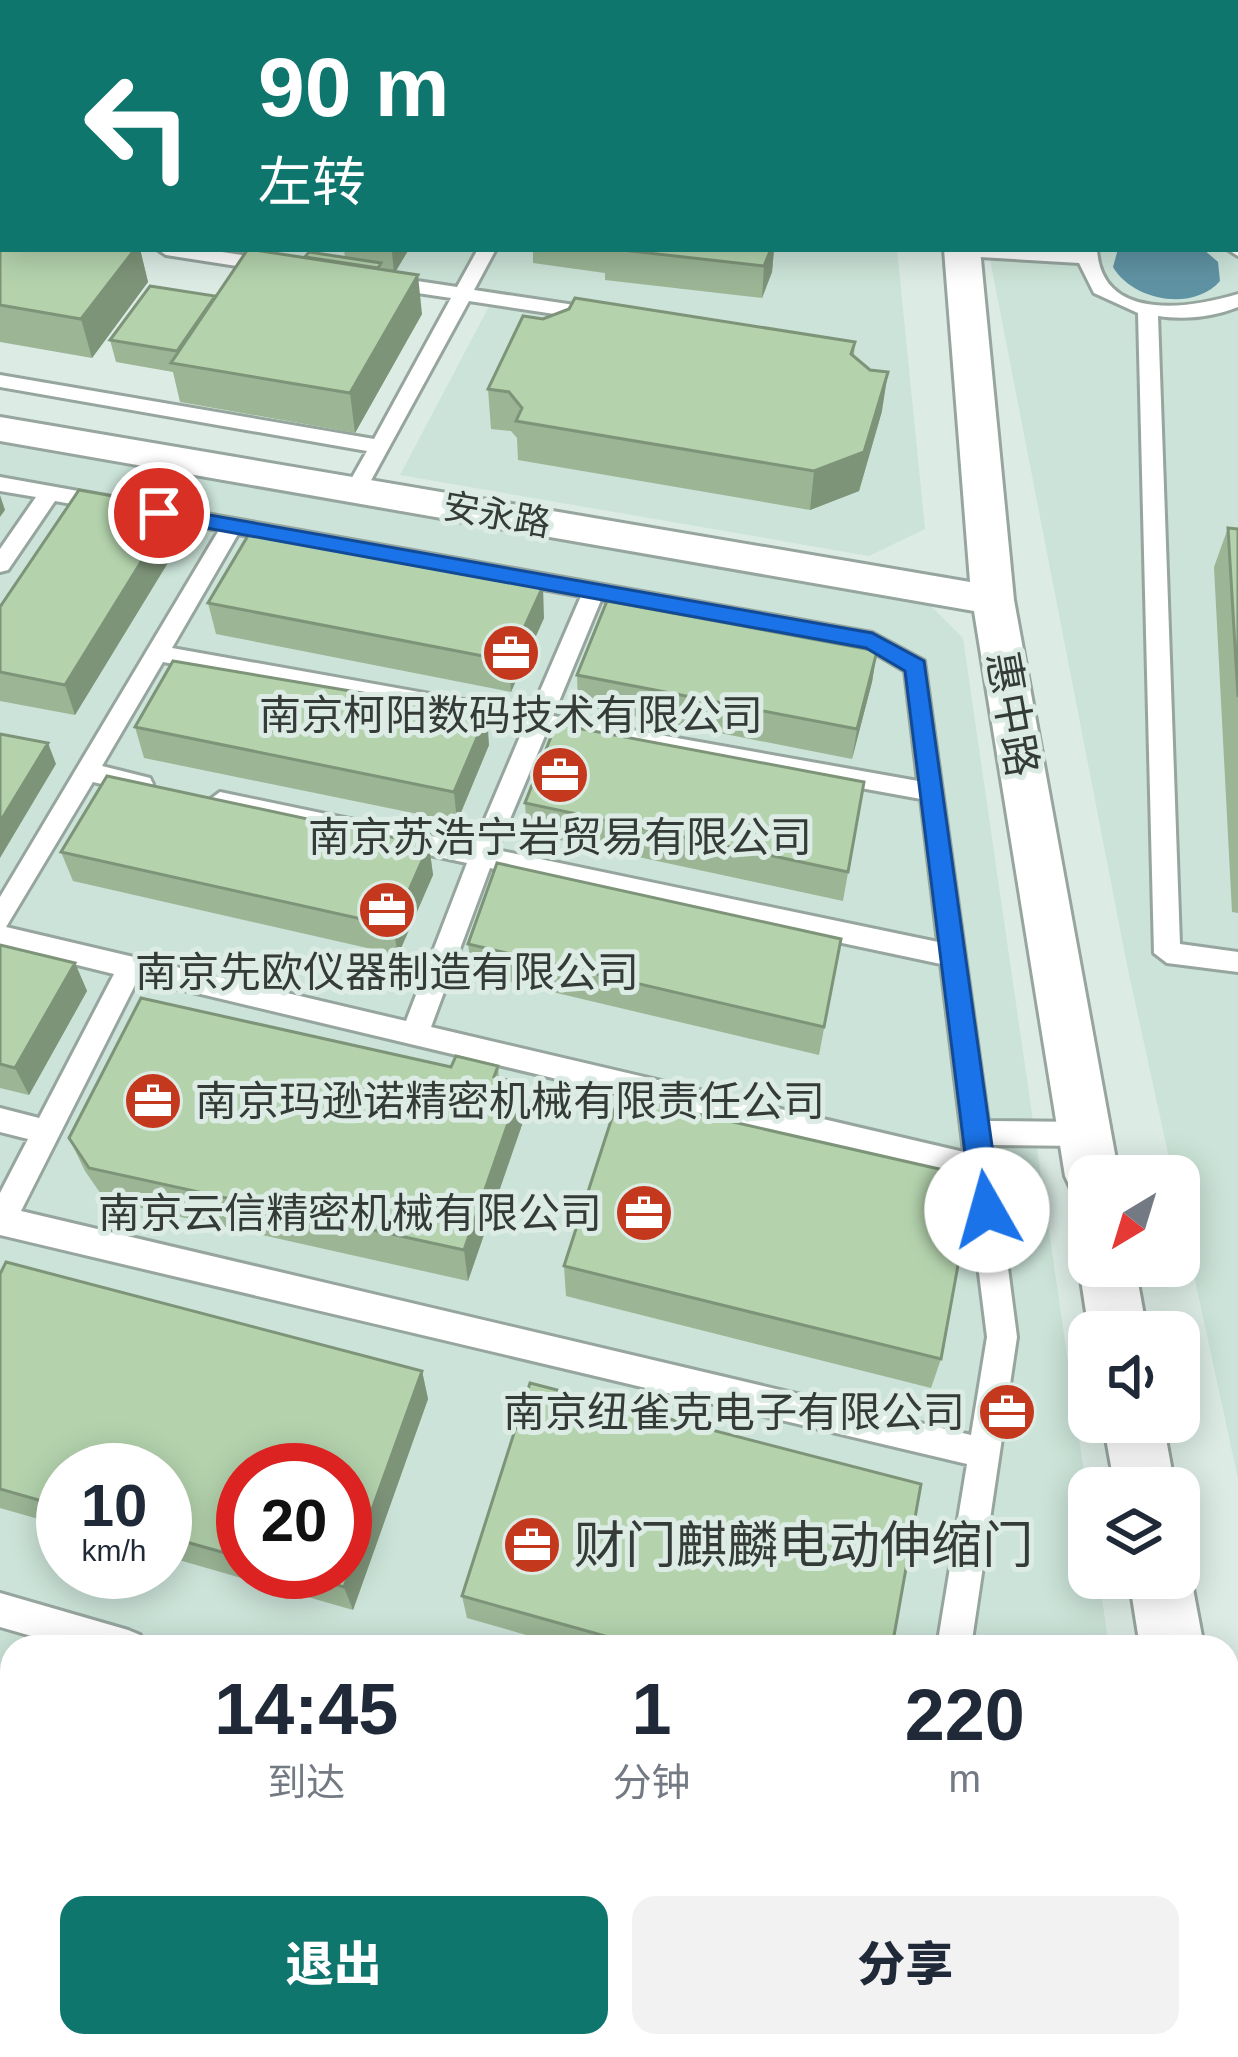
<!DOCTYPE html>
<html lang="zh">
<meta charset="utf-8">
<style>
:root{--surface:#fff;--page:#f2f2f3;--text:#1f2937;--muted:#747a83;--accent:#0f766e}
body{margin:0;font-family:Helvetica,"Noto Sans SC",sans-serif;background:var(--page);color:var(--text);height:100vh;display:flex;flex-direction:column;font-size:45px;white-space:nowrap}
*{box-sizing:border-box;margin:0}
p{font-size:39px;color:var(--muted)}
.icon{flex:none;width:66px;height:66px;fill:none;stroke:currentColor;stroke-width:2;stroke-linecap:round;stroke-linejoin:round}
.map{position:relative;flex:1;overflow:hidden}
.details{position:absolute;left:0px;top:1635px;width:1239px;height:423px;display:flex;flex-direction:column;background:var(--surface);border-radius:36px 36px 0 0;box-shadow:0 6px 30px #0003}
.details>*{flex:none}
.guide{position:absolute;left:0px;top:0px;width:1239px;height:252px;box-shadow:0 6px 30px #0003;background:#0f766e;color:#fff;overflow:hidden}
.needle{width:78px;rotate:218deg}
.fabs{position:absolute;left:1068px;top:1155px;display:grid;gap:24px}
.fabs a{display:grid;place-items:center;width:132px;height:132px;border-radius:24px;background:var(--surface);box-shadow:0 6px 30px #0003;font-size:60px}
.speed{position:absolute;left:36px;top:1443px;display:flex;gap:24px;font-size:60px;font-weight:700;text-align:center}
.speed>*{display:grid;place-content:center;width:156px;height:156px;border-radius:50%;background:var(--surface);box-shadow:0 6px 30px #0003;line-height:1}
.speed small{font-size:30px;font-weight:400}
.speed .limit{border:18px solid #d22;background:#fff;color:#111}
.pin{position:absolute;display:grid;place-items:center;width:102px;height:102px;color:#fff;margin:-51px;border:6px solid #fff;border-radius:50%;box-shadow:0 3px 12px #0007}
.me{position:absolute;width:132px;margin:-66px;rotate:353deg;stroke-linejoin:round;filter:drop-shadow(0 0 9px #0008)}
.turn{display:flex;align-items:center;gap:42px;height:252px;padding:0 60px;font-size:54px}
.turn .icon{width:156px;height:156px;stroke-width:2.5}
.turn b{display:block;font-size:84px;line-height:102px}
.eta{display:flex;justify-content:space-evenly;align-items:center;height:204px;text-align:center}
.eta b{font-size:72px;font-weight:800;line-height:84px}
.primary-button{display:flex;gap:24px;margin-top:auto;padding:24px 60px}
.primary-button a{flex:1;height:138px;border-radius:24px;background:var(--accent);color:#fff;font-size:48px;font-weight:800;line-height:138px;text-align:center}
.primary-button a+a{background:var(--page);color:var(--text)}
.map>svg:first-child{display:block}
.built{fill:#cbe3d8;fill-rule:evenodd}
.water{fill:#5f93a4}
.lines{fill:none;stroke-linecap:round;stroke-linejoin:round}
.lane-casing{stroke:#97a59f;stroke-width:6}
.street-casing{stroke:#97a59f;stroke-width:6}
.lane{fill:#fff;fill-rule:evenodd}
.street{fill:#fff;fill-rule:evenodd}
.wall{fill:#9bb595;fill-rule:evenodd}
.shaded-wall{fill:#7e9479}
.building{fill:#b4d3ad;stroke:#7e9479;stroke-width:3}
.route{fill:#1a73e8;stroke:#114b97;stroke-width:3}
.labels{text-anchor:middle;stroke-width:10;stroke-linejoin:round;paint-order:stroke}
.far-street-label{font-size:36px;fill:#353b38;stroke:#dcece5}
.street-label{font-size:42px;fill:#353b38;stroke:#dcece5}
.poi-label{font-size:42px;fill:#353b38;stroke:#dcece5}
.near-poi-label{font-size:51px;fill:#353b38;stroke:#dcece5;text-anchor:start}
</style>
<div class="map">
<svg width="1238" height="2057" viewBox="0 0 1238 2057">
<rect width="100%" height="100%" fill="#dcece5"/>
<path class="built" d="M1236,26H1238V1479L1179,1206V1176H1173L1128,970L988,249H1236Z
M200,249H897L925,529L869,556L400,475L495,295Z
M0,437L924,599L963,638L1089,1507V1578H1099L1109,1647H12V2046H1160L1161,2057H0ZM63,1470H165V1572H63ZM243,1470H345V1572H243Z"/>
<path class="water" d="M1118,249H1203L1218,262L1220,281C1193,312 1133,301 1113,267Z"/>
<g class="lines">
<defs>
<path id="lane" d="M21,0H38L19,3Z
M615,0H631L613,3Z
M654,0H691L693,3H656Z
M3,23V35L0,36V24Z
M1236,242L1238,243V256L1227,249H1236Z
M157,249H202L275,260L284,266L275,272L166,255Z
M478,249H496L474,290L601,309L611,315L601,321L469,301L363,495H349L345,490L367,451L0,387V375L374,439L451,298L384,288L375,282L384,276L457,287Z
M1034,249H1097C1101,322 1188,309 1238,294V307C1213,317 1185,320 1158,316L1180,944L1238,952V972L1167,963L1154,953L1138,313L1094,293L1079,263L962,256L953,250Z
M0,477L872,633L924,661L988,1121L1084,1122L1094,1126L1098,1134L1094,1142L1084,1146L992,1145L1017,1337L971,1647H937L967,1464L0,1235V1193L28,1139L0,1132V1108L39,1118L114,974L0,946V897L219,530L55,501L8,570L0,572V549L36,497L0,491ZM238,534L581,596L531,712L172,648ZM601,600L866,648L905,671L918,781L553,716ZM163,662L524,727L474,845L220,792L208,801L220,810L467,863L406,1021L6,927L93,782L141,793L150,790L153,784L150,778L102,766ZM547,731L921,799L938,942L497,850ZM490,868L941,964L964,1152L431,1027ZM138,979L967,1177L987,1337L971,1435L21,1211Z
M0,1593L128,1630L140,1635L145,1647H70L0,1627Z
M874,2046H912L910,2057H872Z"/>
<path id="street" d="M856,0H886L887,3H857Z
M1212,0H1238V11L1236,3Z
M944,249H980L1014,600L1119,1176H1089V1198L1073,1193L1065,1176L974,611L0,441V417L970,582Z
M1087,1248L1089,1266H1135L1147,1332H1089L1079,1266Z
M1103,1422H1163L1175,1488H1115Z
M1179,1555L1191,1578L1204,1647H1140L1129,1578H1179Z
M1227,1938L1238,1942V2057H1211L1206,2046H1227Z"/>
</defs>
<use href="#lane" class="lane-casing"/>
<use href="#street" class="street-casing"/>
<use href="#lane" class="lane"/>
<use href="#street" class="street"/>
</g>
<path class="wall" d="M1236,12H1238V119L1236,118Z
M3,34V181H0V37Z
M0,221L3,249H140L148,282L92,358L0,342Z
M344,249H409L396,271L422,314L355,433L180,402L173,372L116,362L110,340L305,257L345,258Z
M533,249H774L772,272L762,298L605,280V273L533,263Z
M543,319L855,342L854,356L882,411L859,491L810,510L518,460L517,438L511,431L491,429L488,389Z
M1228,528L1238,529V913L1232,912L1214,567Z
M183,538L75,715L0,701V607Z
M208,603L544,618L511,692L216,634Z
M877,651L872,682L852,759L578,705L577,675Z
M135,727L489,745L457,822L144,758Z
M864,782L843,901L527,833L525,803Z
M429,845L433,875L398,955L73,881L61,852Z
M841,939L819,1055L472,973L468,944Z
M0,945L75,963L87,991L29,1095L0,1088Z
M498,1066L499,1078L525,1116L468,1281L105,1200L85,1171L69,1138L451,1067Z
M564,1266L941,1359L931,1388L566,1296Z
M0,1274L422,1371L428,1399L353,1610L165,1556V1470H63V1526L0,1508ZM243,1470L345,1572H243Z
M462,1596L892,1647H568L467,1618Z"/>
<path class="shaded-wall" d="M135,249H140L148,282L92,358L81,319Z
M393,249H409L394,274L392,252Z
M771,249H774L772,272L762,298L764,266Z
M418,275L422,314L355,433L350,393Z
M888,372L882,411L859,491L810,510L814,471Z
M0,495L5,510L0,517Z
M175,507L183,538L75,715L65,685Z
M543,586L544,618L511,692L509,661Z
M877,651L872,682L852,759L857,729Z
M487,714L489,745L457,822L454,792Z
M48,743L56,764L0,858V822Z
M429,845L433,875L398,955L393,926Z
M75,963L87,991L29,1095L15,1068Z
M522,1083L525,1116L468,1281L464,1250Z
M422,1371L428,1399L353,1610L344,1587Z"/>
<path class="building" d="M35,0H547L554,1L553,3H32Z
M982,0H1009V3H982Z
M1028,0H1078V3H1028Z
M1102,0H1148L1171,3H1102Z
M3,34V144H0V37Z
M1236,43L1238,44V79H1236Z
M0,221H3V249H135L81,319L0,305Z
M248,249L418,275L350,393L171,363Z
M613,249H771L764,266Z
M309,252L381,263L378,268L305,257Z
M150,286L215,296L177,351L110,340Z
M575,298L855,342L851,354L870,370L888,372L864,452L814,471L516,421L522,408L509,392L488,389L523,316L543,319L569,309Z
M79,490L175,507L65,685L0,672V607Z
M1228,528L1238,529V697Z
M249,534L543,586L509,661L208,603Z
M607,601L877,651L857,729L577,675Z
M173,661L487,714L454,792L135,727Z
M556,724L864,782L848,872L525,803Z
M0,734L48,743L0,822Z
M107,776L429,845L393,926L61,852Z
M497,863L841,939L824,1027L468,944Z
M0,945L75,963L15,1068L0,1064Z
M141,998L451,1067L456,1056L498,1066L494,1077L522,1083L464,1250L89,1168L69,1138Z
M619,1096L974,1177L941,1359L564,1266Z
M6,1262L422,1371L344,1587L292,1572H345V1470H243V1558L165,1536V1470H63V1507L0,1489V1274Z
M530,1383L921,1484L892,1647H644L462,1596Z
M0,1698L12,1702V1948L0,1944Z
M333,2046H805L804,2057H329Z"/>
<path class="route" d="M159,506L872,633L924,661L1001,1210L997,1219L987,1223L976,1219L972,1210L905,671L866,648L152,518L148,513Z"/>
<defs>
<symbol id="office-disc" viewBox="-11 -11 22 22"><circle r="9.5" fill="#c4391e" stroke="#dcece5"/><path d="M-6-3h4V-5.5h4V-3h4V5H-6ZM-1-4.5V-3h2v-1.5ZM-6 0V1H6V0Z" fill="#fff"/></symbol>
</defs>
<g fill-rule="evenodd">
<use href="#office-disc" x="478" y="620" width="66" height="66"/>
<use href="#office-disc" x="527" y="742" width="66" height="66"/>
<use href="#office-disc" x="354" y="877" width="66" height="66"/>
<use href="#office-disc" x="120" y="1068" width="66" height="66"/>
<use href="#office-disc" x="611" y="1180" width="66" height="66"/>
<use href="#office-disc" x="974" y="1379" width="66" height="66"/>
<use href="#office-disc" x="499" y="1512" width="66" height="66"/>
</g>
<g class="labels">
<g class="far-street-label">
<text transform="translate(497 514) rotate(10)" y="13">安永路</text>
</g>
<g class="street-label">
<text transform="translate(1013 714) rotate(80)" y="15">惠中路</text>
</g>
<g class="poi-label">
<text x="511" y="730">南京柯阳数码技术有限公司</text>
<text x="560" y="852">南京苏浩宁岩贸易有限公司</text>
<text x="387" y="987">南京先欧仪器制造有限公司</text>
<text x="195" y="1116" text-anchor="start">南京玛逊诺精密机械有限责任公司</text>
<text x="602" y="1228" text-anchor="end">南京云信精密机械有限公司</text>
<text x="965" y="1427" text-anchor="end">南京纽雀克电子有限公司</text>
</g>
<g class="near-poi-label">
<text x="574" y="1563">财门麒麟电动伸缩门</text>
</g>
</g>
</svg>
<div class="fabs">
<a><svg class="needle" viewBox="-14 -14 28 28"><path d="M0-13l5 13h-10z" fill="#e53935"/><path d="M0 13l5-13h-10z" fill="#747a83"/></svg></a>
<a><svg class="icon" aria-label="sound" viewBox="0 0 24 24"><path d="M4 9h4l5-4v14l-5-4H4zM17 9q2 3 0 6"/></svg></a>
<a><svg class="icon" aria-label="layers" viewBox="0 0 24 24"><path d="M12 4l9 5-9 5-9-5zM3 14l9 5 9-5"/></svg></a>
</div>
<div class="speed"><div>10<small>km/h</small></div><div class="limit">20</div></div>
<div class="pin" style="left:159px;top:513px;background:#d93025"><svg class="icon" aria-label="arrive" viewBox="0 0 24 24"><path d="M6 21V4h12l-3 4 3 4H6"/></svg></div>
<svg class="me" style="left:987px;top:1210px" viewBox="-20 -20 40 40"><circle r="19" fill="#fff"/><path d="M0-13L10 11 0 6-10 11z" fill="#1a73e8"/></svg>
<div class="guide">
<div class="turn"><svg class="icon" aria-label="left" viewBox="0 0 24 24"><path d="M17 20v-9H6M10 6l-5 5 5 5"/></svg><div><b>90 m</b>左转</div></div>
</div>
<section class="details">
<div class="eta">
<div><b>14:45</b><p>到达</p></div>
<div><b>1</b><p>分钟</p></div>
<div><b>220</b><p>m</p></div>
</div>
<div class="primary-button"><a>退出</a><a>分享</a></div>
</section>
</div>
